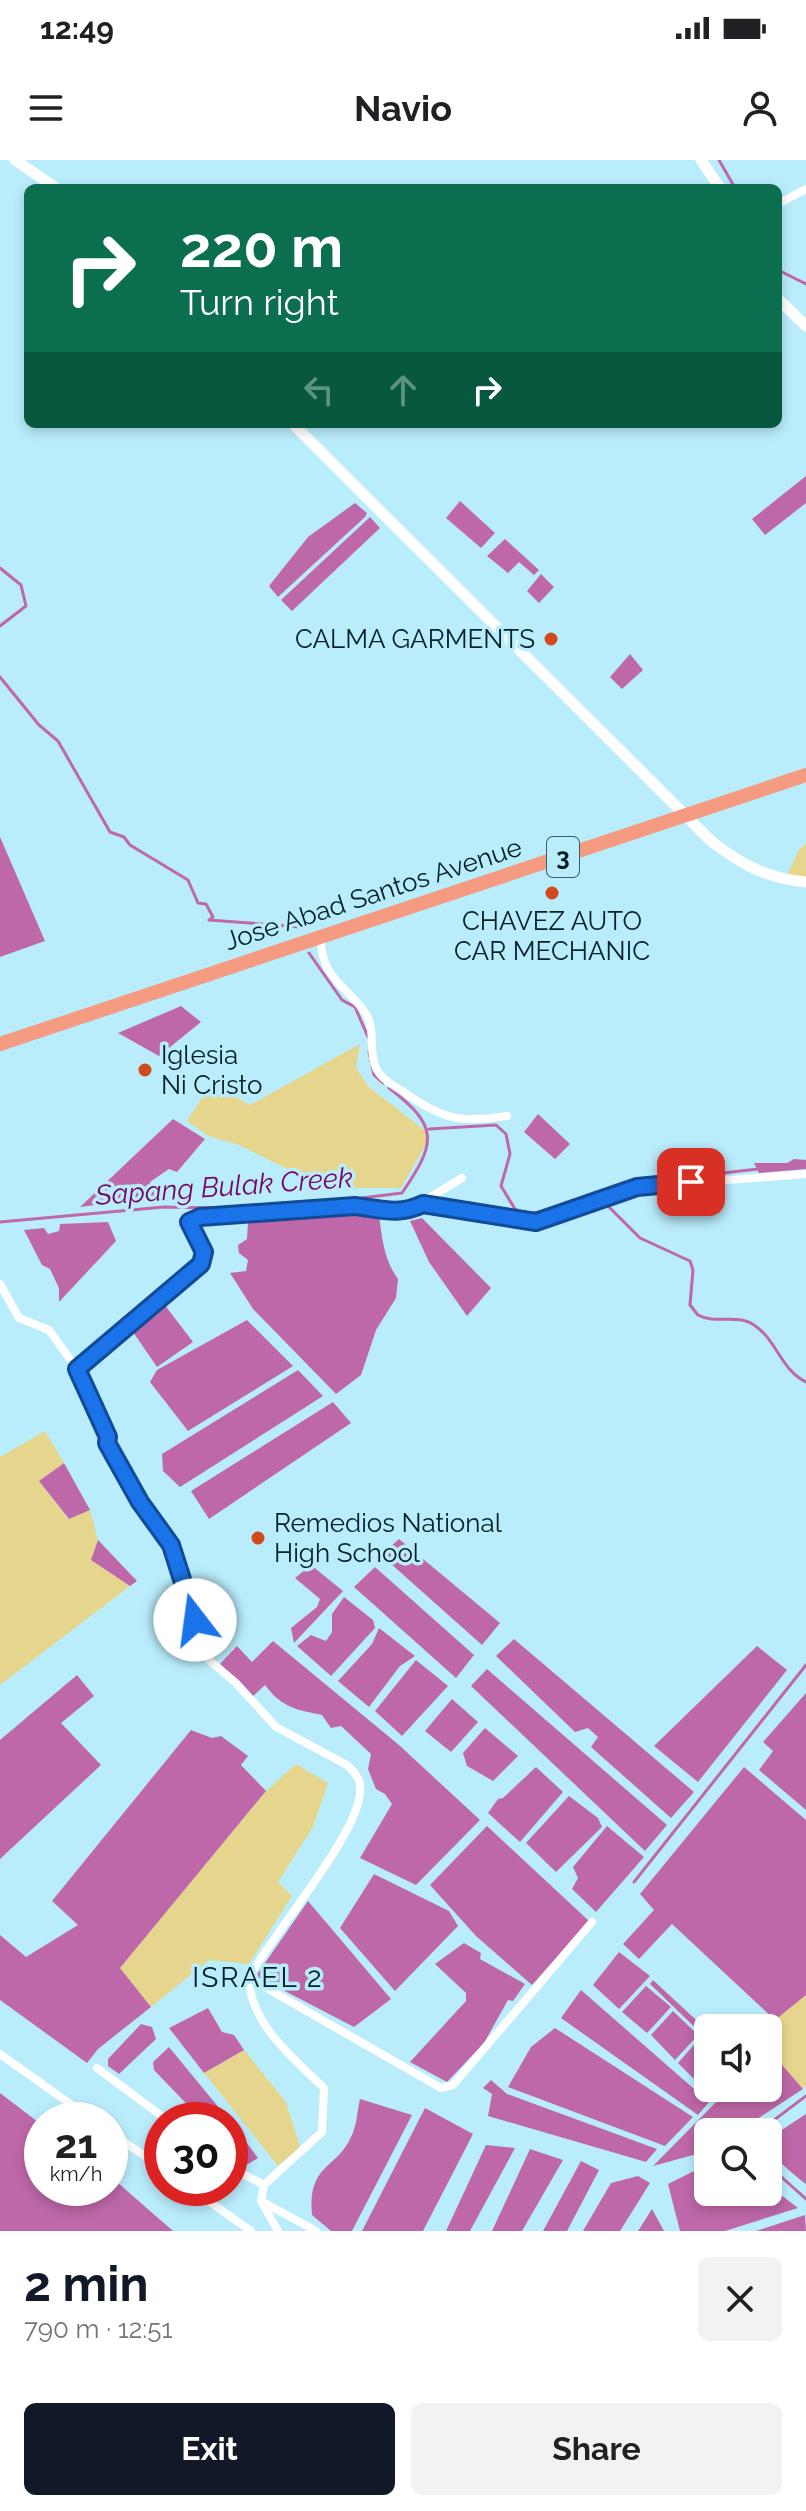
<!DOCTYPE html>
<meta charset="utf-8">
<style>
:root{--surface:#fff;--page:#f2f2f2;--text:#202124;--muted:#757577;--accent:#111827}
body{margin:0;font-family:Raleway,sans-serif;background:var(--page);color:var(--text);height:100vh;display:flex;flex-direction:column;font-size:30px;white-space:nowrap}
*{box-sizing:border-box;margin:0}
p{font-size:26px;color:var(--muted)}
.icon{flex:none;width:44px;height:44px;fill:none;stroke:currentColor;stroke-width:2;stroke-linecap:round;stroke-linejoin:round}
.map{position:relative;height:2071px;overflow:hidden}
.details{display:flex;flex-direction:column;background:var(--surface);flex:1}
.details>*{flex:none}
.top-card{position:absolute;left:24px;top:24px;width:758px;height:244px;border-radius:12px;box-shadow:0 4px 12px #0003;background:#0b6e4f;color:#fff;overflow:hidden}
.fabs{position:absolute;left:694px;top:1854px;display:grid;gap:16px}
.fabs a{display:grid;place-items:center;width:88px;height:88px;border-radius:12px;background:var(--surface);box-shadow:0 4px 12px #0003;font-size:40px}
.speed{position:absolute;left:24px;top:1942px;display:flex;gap:16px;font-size:40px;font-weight:700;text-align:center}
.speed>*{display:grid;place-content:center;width:104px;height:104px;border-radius:50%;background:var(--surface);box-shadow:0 4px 12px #0003;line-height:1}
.speed small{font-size:20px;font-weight:400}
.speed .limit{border:12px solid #d22;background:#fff;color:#111}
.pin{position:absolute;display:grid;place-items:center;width:68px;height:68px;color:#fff;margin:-34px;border-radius:16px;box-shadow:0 4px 12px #0006}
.me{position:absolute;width:88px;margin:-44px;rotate:345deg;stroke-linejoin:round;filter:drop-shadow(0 0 6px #0008)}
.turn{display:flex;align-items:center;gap:28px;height:168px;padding:0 24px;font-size:36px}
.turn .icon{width:104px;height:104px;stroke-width:2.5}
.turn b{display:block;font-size:56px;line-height:68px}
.lanes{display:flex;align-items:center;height:76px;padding:0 24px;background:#0003;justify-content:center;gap:40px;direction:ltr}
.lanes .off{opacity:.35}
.round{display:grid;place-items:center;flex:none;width:84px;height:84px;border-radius:12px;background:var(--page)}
.headline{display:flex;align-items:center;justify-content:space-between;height:136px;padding:0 24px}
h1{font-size:48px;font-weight:700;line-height:60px;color:var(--accent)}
.primary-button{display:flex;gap:16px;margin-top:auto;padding:16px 24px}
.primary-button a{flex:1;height:92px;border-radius:12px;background:var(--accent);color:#fff;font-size:32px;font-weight:700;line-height:92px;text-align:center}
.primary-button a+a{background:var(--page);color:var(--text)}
.status{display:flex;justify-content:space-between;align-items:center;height:56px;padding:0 40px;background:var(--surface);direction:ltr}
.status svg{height:22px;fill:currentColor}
header{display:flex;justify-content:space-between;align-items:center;height:104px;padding:0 24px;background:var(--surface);font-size:36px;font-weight:700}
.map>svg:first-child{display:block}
.green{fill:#e6d68d}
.water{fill:#bf68a9}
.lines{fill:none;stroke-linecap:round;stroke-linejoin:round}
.stream{stroke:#bf68a9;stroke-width:3}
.street{stroke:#fff;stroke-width:8}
.secondary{stroke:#fff;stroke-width:11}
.highway{stroke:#f59b81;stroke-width:14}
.route-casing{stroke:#114b97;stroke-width:20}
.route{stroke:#1a73e8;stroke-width:14}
.poi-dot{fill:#d1491c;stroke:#baedfc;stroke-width:3}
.labels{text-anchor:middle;stroke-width:7;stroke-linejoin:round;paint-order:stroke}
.shield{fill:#baedfc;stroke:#3a5e67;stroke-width:2}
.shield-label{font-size:24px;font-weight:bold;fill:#032027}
.poi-label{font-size:26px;fill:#032027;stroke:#baedfc;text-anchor:start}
.street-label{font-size:26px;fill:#032027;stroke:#baedfc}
.water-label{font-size:28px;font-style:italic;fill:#760463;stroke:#baedfc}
.neighbourhood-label{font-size:28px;letter-spacing:2px;fill:#032027;stroke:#baedfc}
</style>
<div class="status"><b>12:49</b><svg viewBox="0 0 49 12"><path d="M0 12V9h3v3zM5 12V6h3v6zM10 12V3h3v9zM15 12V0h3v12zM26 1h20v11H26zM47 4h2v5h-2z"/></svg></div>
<header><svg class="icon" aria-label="menu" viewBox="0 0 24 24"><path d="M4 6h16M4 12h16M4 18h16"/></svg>Navio<svg class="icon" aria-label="person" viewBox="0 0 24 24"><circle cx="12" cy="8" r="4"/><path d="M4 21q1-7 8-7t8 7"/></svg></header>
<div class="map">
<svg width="806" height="2071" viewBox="0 0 806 2071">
<rect width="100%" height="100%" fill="#baedfc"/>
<path class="green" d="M806,683V718H786L798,691Z
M360,884L356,908L369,927L427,972L425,986L401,1028H336L312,1021L239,985L208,976L187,961L211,924L250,945Z
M45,1271L64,1303L39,1321L68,1359L90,1350L98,1380L91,1400L130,1426L0,1525V1297Z
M296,1604L328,1623L313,1667L278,1722L292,1736L249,1804L209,1800L151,1847L120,1808L266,1631Z
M806,1835V1925L803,1929L768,1891V1868H764Z
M244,1890L286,1942L300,1987L278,2006L204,1913Z"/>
<path class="water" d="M806,316V343L765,375L752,359Z
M460,341L495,373L481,388L446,358Z
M355,343L367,353L365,357L278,437L269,426L308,377Z
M370,357L380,368L292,451L281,440Z
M505,379L539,410L534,415L519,402L508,413L487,396Z
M541,414L554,427L539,443L527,431Z
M630,494L643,510L622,529L610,517Z
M0,677L45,781L0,797Z
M181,846L201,862L159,896L118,873Z
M538,954L570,984L555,999L524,972Z
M173,959L205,979L177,1012L169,1009L150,1022L159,1037L80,1047Z
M794,999L806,1000V1009L759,1013L754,1003H787Z
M365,1051L379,1055C382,1078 384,1100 398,1119L396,1138L376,1170L361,1215L336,1234L253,1149L230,1113L246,1111L248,1100L239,1093L238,1085L247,1079L248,1063Z
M422,1058L491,1128L467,1156L429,1102L410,1061Z
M108,1062L116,1081L59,1142V1128L50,1109L42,1105L24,1070L44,1068L48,1074L59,1071L60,1064Z
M164,1144L193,1182L157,1207L133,1172Z
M247,1160L293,1206L188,1271L150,1222L157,1210Z
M298,1210L323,1236L180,1327L163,1311L162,1294Z
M333,1242L351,1263L209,1359L191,1331Z
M64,1303L90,1350L69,1359L39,1321Z
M399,1379L500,1463L482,1485L381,1395Z
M98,1380L137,1421L130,1426L91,1400Z
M311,1405L343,1431L294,1483L291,1468L317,1447L320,1439L295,1418Z
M375,1407L474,1495L456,1518L354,1427Z
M344,1437L373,1460L375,1468L331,1516L297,1486L311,1475L326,1481L332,1472V1454Z
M379,1468L415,1496L400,1506L369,1547L338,1521L372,1484Z
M514,1479L694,1632L671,1658L591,1587L598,1577L588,1568L575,1572L496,1496Z
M273,1481L399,1585L480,1660L416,1725L360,1698L392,1644L385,1634L376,1629L368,1609L371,1594L341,1566L331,1568L322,1555C298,1550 282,1548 265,1525L251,1538L220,1504L237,1486L252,1502Z
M757,1486L787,1510L698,1622L654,1586Z
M416,1500L448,1526L402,1576L375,1551Z
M487,1509L667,1665L645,1691L471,1526Z
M77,1515L94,1536L61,1563L101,1605L0,1699V1580Z
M806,1533V1650L759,1610L773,1591L763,1582Z
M452,1539L478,1562L451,1592L425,1571Z
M485,1568L518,1596L493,1621L467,1606L463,1593Z
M191,1570L212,1578L221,1576L248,1596L241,1605L266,1631L120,1808L151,1847L98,1889L87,1903L0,1840V1775L26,1797L78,1765L52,1741Z
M536,1607L563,1632L520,1682L488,1653L498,1639L503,1638Z
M744,1607L806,1660V1835L775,1860L672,1764L639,1799L623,1784L654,1750L640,1734Z
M569,1636L598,1658L602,1667L556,1712L526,1683Z
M487,1666L589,1761L532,1825L476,1776L430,1725Z
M607,1666L644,1697L596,1752L572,1729L578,1718L573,1707Z
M374,1714L449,1751L458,1766L395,1831L340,1768Z
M308,1741L391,1839L354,1867L256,1816Z
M464,1783L481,1793L480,1799L525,1824L513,1841L508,1840L484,1883L447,1922L410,1902L466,1841V1833L435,1804Z
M619,1792L650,1816L619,1849L593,1825Z
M653,1820L708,1871V1880L650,1824Z
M646,1826L671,1847L647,1873L622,1852Z
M581,1830L709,1942L698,1955L561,1858Z
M208,1848L222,1872L234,1875L244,1890L204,1913L169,1868Z
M673,1851L698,1875L675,1900L651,1875Z
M141,1864L152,1867L156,1879L119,1914L108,1906V1899Z
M555,1868L693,1957L665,1986L508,1927L531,1887Z
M700,1878L708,1886V1928H718L711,1936L678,1903Z
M169,1887L229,1960H202L154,1910L153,1902Z
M769,1890L803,1929L737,1972H708V1991L653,2006L730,1928H768Z
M491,1920L507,1934L657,1989L646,2002L488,1956L492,1934L483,1928Z
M0,1933L42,1965V2028H110V2016L173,2071H0Z
M360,1939L412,1955L352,2071H331L312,2055C307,2004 337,2009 351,1977C357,1966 357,1951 360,1939Z
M425,1948L473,1974L423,2071H362Z
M806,1954V2024C792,2013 770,1997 768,1979Z
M230,1961L258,1998L248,2004L230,2000Z
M486,1985L515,1988L470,2071H446Z
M530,1989L563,2000L522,2071H492Z
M581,2001L599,2010L567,2071H543Z
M708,2004V2032H768V2025L798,2048L725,2071H680L668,2024Z
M638,2016L650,2023L620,2071H583L611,2023Z
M652,2049L664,2071H638Z
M805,2055L806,2071H756Z"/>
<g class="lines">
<path class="stream" d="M719,0L735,28
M778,110L806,124
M0,408L21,425L26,446L0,466
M0,517L39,565L58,581L110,672L124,677L130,685L188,720L198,743L206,744L213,757L209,760L300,767
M309,793L342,840L355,847L368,877
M369,892L374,915L383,923
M429,969L496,965L506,974L510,994L501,1026L515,1049L526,1054L547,1051L626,1024L758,1009
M603,1041L640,1078L690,1101L693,1110L690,1145L698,1155C716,1165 737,1153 754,1165C777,1180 780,1209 806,1222
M0,1062L164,1047L272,1049L402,1033C437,982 439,966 389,928
M634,1722L806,1505
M758,1972L806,1936
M768,2005L806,2039"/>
<path class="street" d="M778,44L806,29
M321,777C320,819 347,825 366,854C376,870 368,891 376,908C381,919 394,926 404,932C443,960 460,963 507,956
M424,1044L536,1062L637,1027L806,1014
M0,1124L19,1158L49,1170L77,1209L108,1277L107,1283L140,1342L171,1385L209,1500L236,1523L276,1567L347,1605C353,1611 359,1616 360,1626C366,1667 270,1776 249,1818C250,1864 293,1898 324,1928L322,1972L264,2025L261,2041L278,2071
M77,1209L201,1104L204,1092L189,1062L200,1057L253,1056L355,1046L380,1052H406L462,1018
M249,1818L441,1928L453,1925L592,1762
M0,1894L93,1960
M97,1908L167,1960
M110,1972L162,2008
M230,2007L264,2025
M190,2028L251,2071
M261,2041L316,2071"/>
<path class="secondary" d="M15,0L56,28
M701,0L720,28
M778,139L806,166
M293,264L711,681C741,704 767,719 806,722"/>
<path class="highway" d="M0,884L806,615"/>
</g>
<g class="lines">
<defs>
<path id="route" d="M195,1460L171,1385L140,1342L107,1283L108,1277L77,1209L201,1104L204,1092L189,1062L200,1057L355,1046C381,1049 398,1056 423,1044L536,1062L637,1027L691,1022"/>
</defs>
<use href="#route" class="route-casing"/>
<use href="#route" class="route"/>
</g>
<g class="poi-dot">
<circle cx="551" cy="479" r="8"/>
<circle cx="552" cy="733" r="8"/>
<circle cx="145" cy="910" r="8"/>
<circle cx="258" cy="1378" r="8"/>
</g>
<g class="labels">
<rect class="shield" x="547" y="677" width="32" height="40" rx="6"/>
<g class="shield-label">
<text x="563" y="705">3</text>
</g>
<g class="poi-label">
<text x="535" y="488" text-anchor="end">CALMA GARMENTS</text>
<text x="552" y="770" text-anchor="middle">CHAVEZ AUTO<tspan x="552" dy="30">CAR MECHANIC</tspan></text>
<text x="161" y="904">Iglesia<tspan x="161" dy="30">Ni Cristo</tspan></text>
<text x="274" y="1372">Remedios National<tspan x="274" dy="30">High School</tspan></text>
</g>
<g class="street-label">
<text transform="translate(373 734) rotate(-18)" y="9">Jose Abad Santos Avenue</text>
</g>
<g class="water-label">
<text transform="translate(224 1026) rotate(-4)" y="10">Sapang Bulak Creek</text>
</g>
<g class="neighbourhood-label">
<text x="258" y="1827">ISRAEL 2</text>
</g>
</g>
</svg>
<div class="fabs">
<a><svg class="icon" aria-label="sound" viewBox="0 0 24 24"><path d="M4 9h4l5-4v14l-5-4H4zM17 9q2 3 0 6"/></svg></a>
<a><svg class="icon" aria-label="search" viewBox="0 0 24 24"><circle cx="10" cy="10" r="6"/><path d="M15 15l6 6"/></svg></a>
</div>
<div class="speed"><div>21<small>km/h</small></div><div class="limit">30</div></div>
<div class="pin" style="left:691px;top:1022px;background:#d93025"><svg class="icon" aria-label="arrive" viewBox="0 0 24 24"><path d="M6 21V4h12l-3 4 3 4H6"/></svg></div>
<svg class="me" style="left:195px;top:1460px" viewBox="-20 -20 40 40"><circle r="19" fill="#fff"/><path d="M0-13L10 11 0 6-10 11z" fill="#1a73e8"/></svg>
<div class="top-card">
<div class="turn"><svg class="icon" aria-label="right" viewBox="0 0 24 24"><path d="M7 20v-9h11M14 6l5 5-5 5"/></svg><div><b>220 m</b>Turn right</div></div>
<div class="lanes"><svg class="icon off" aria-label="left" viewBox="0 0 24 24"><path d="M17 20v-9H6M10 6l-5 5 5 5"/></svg><svg class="icon off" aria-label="ahead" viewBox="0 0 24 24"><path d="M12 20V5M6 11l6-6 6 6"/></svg><svg class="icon" aria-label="right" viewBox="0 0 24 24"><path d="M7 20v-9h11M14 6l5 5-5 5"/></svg></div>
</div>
</div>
<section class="details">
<div class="headline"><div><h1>2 min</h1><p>790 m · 12:51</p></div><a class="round"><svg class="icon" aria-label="close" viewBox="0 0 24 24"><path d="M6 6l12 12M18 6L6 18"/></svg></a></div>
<div class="primary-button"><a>Exit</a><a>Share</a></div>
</section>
